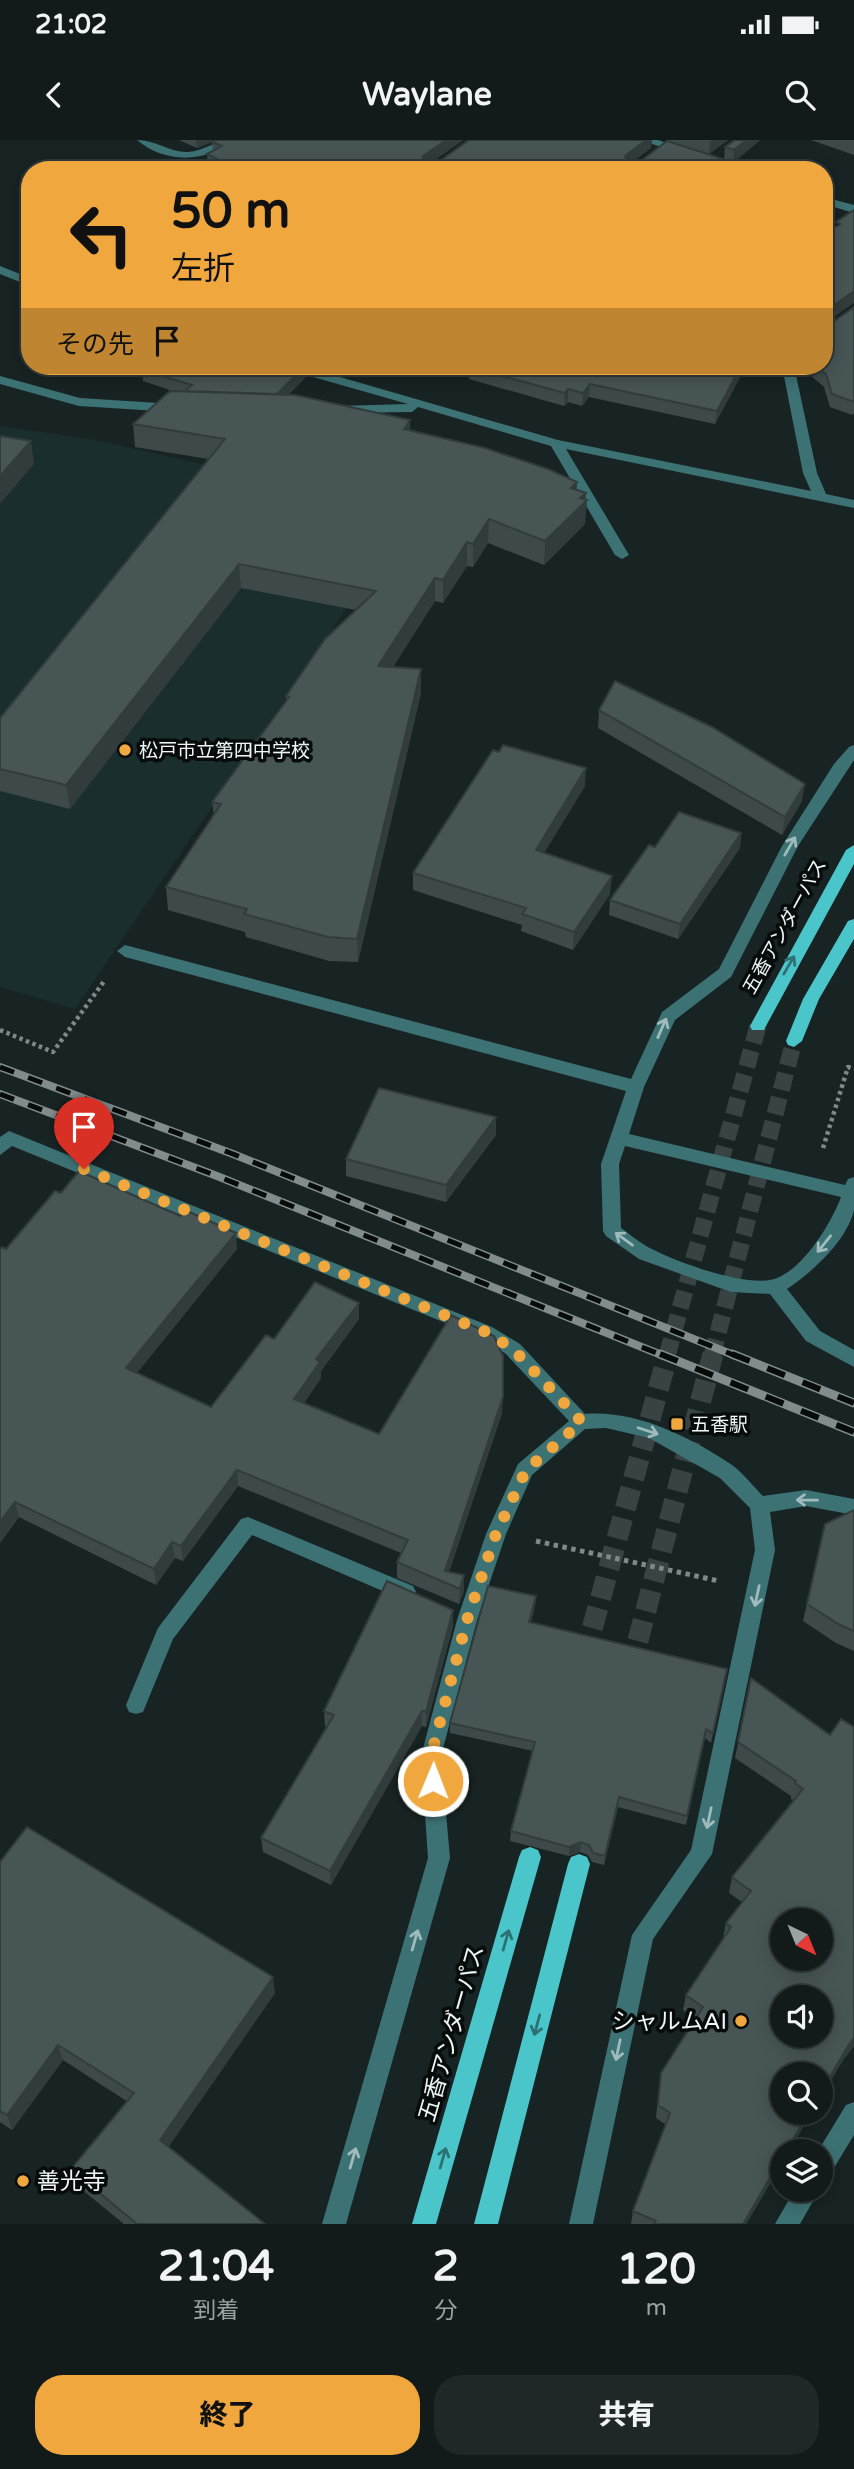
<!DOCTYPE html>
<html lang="ja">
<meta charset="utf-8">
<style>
:root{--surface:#121a1a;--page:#1f2727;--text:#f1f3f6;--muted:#9ca1a2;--line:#313839;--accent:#efa73e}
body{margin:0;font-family:"Varela Round","Noto Sans JP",sans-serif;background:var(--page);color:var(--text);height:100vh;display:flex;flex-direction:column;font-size:26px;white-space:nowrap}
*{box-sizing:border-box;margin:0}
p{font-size:23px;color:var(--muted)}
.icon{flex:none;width:38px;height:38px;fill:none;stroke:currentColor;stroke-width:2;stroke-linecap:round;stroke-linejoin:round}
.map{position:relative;height:2084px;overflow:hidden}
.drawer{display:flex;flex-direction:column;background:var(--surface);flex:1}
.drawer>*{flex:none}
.hud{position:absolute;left:21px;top:21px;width:812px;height:214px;border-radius:28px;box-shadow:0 4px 18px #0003,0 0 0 2px var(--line);background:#efa73e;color:#111;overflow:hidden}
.needle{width:46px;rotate:137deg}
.fabs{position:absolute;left:770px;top:1768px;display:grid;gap:14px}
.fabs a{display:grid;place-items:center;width:63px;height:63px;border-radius:50%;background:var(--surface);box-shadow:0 4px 18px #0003,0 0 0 2px var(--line);font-size:35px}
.pin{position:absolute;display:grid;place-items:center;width:60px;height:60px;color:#fff;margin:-72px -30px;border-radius:50% 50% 50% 0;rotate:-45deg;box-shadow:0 0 7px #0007}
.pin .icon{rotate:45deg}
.me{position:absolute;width:77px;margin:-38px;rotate:1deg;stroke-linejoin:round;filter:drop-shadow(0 0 5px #0008)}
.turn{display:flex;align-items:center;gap:24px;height:147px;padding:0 35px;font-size:32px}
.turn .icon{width:91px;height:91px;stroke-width:2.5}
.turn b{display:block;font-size:49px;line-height:60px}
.then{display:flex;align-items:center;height:66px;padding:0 35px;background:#0003;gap:14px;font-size:26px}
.eta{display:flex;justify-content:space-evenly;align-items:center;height:119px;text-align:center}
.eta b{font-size:42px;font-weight:800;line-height:49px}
.action{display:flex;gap:14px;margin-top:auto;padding:14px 35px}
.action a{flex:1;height:80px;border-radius:28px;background:var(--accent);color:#111;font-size:28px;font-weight:800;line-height:80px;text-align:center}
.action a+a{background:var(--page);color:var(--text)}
.status{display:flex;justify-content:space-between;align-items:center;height:49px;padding:0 35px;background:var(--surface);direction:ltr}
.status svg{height:19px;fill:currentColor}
header{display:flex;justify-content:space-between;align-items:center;height:91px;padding:0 35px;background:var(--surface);font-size:32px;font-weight:800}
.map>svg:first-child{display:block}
.built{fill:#1a2e2e}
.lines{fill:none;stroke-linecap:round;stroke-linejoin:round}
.major-tunnel-far1{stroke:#384343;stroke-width:17;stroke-dasharray:17 8;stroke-linecap:butt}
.major-tunnel{stroke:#384343;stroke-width:21;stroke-dasharray:21 10;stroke-linecap:butt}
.path-far1{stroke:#7f8989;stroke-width:4.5;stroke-dasharray:3.5 3.5;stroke-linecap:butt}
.path{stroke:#7f8989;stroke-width:5;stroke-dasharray:4.5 4.5;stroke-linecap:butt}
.minor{fill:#3d7274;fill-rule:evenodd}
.major{fill:#4ac5ca;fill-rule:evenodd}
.rail-far1-casing{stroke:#828c8c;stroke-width:8}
.rail-casing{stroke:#828c8c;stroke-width:9}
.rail-far1{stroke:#070b0b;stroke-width:5;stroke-dasharray:15;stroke-linecap:butt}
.rail{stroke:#070b0b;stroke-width:6;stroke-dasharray:19;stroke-linecap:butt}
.wall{fill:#3e4949}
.shaded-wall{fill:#323c3c}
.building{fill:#485555;stroke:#323c3c;stroke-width:2;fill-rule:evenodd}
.oneway{stroke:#9fbbbc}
.oneway2{stroke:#2c7174}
.route{stroke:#efa73e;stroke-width:12;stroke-dasharray:0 21.6}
.poi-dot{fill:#efa73e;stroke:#070b0b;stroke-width:2.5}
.labels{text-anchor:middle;stroke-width:7;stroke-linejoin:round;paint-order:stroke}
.poi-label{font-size:19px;fill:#eff7f7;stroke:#070b0b;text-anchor:start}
.street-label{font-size:19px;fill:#eff7f7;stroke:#070b0b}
.near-poi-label{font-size:23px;fill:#eff7f7;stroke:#070b0b;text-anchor:end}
.near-street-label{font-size:23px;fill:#eff7f7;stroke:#070b0b}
</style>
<div class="status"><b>21:02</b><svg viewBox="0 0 49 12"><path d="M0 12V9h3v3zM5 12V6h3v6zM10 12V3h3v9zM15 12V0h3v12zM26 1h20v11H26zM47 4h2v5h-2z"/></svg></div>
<header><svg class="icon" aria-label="back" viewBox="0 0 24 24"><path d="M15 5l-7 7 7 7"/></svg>Waylane<svg class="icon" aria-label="search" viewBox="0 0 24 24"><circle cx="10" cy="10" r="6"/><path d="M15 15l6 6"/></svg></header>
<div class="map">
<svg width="854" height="2084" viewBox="0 0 854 2084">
<rect width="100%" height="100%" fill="#182323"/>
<path class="built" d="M0,286L96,300L412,372L75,869L0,847Z"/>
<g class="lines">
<path class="major-tunnel-far1" d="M667,1216L758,886
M712,1216L794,901"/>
<path class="major-tunnel" d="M584,1518L668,1214
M630,1531L713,1214"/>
<path class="path-far1" d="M0,890L53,912L105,840
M823,1008L848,927L854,929"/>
<path class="path" d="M536,1401L719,1441"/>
<path class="minor" d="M137,0C156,0 171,13 188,12C204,11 215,0 232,0C205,24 164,23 137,0Z
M641,0H658L744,30H726Z
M824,57L854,65V73L824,64Z
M0,126L30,138V146L0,134Z
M283,226H302L558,300L811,351L803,333L782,226H794L817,333L826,354L854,360V368L566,309L629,415L622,419L615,415L551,306L418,267L412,272L333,273V267L338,266L408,264L285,229Z
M0,236L80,258L174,264L180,268L174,272L79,266L0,244Z
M854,605V620L798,706L731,837L675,880L644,947L629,994L845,1045L848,1039L854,1037C854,1048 854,1060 854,1070C847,1101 811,1133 787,1149L820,1191L854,1210V1227L806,1201L770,1154L731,1152L639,1119L606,1096L603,1091L601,1024L626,951L125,817L117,811L125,805L631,939L662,872L719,829L782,706L834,624L849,607ZM625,1006L841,1057C831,1084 800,1135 770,1140C741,1145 679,1123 652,1109C641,1104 631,1095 621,1088L619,1024Z
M9,991L492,1187L520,1204L585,1274C637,1270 690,1297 732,1325C743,1333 753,1346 763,1356L806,1350L854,1359V1375L806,1366L770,1372L775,1410L712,1714L653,1799L593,2084H569L632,1795L691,1710L755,1410L750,1368L720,1338L649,1298L606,1288L585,1289L532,1335L506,1394L477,1480L441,1616L450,1718L346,2084H322L428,1718L421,1616L457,1480L486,1394L518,1324L569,1281L506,1214L480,1197L12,1006L0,1015V997Z
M248,1377L413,1446L416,1452L413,1458L406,1461L252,1395L173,1499L143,1572L136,1574L129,1572L126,1565L158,1488L241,1379Z
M854,1962V1995L829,2036L821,2040V2011H818L846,1965Z
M795,2049H820L800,2084H775Z"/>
<path class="major" d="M854,705V724L766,886L764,890H752L750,886L846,710Z
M854,779V799L819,859L802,901L794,907L788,905L786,901L803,859L848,781Z
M530,1707L538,1710L541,1717L436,2084H412L519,1717L522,1710Z
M579,1714L587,1717L590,1724L498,2084H474L568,1724L571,1717Z"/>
<defs>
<path id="rail-far1" d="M0,927L233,1014L736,1216
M0,954L217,1036L664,1216"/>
<path id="rail" d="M660,1214L854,1292
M732,1214L854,1263"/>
</defs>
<use href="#rail-far1" class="rail-far1-casing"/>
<use href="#rail" class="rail-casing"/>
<use href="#rail-far1" class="rail-far1"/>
<use href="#rail" class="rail"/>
</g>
<path class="wall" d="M179,0H463L435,20H441L469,0H652L651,8L635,20L722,30H214L208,27L207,14L213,11L212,2L214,1L197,8Z
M666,0H728L709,14Z
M735,0H760L733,23L724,19L725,7Z
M811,0H854V15Z
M854,167V273L852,275L830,267L824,247L800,226H824L827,186Z
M469,226H746L715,284L589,257L582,266L568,262L564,266L469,239Z
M142,230L305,238L288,255L410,290L586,353L585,384L544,425L488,403L473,427L467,426L443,463L435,461L393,527L421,529V553L358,822L329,821L246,797L245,792L168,770L166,747L214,675L212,662L286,562V556L356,470L241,448L70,669L0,651V578L208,319L135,307L133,284L176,252L143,241Z
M599,570L802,661L782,695L598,588Z
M585,646L544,713L610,754L573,810L521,791L522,785L413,750V733Z
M741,693L740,708L678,799L609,775L610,760L655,707Z
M496,995L446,1062L346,1036V1019Z
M61,1053L237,1109L137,1233L211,1267L274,1199L359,1179L321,1231V1238L304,1263L379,1294L502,1273L449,1432L464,1435V1451L459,1464L397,1438V1422L401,1413L238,1346L183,1421L175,1418L156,1445L19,1377L0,1403V1109H6Z
M854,1370V1511L836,1503L803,1481L825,1384Z
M536,1456L535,1466L531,1482L727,1529L711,1603L705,1598L686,1685L618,1667L604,1725L592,1722L588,1715L580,1712L569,1716L510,1701L511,1691L533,1611L450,1593V1583Z
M453,1470V1486L426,1587L422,1586L331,1745L263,1712L261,1698L327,1587L325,1586L324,1571Z
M751,1538L830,1595L854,1587V1906L843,1920L789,2011H782V2023L746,2084H631L633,2071L666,1985L656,1978L659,1947L661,1933L696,1879L683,1870L686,1855L723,1799V1798L726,1783L742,1762L729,1753L732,1737L794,1661L791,1659V1656L735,1618Z
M0,1722L275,1853L168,2007L265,2084H124L75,2044L71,2029L128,1962L63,1920L12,1990L0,1982Z"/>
<path class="shaded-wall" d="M196,0H217L197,8Z
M446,0H463L424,28L423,16Z
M646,0H652L651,8L624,28L625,16Z
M712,0H728L709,14L710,2Z
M746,0H760L733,23L734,10Z
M723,19L722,30H710Z
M854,151V163L824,184V172Z
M305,226V238L277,265V254Z
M741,226H746L715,284L717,271Z
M590,244L589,257L582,266L583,253Z
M568,249V262L564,266L565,253Z
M410,280V304L404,289Z
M31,301L34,324L0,364V336Z
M577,342L576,365L571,348Z
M586,353L585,362L587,360L585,384L544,425L545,401Z
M489,379L488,403L473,427V404Z
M467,402V426L443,463V440Z
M239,424L241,448L70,669L66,645Z
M435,438V461L378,549V526Z
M421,529V553L358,822L357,799Z
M586,628L585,646L535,728L536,710Z
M805,644L802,661L782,695L785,677Z
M741,693L740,708L678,799L680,784Z
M612,736L610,754L573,810L574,792Z
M496,977V995L446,1062V1045Z
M236,1093L237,1109L128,1244L126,1228Z
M359,1163V1179L321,1231V1238L295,1276L294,1259L316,1219Z
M503,1257L502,1273L445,1443V1431Z
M237,1330L238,1346L183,1421L181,1406Z
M15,1362L19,1377L0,1403V1382Z
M172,1402L175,1418L156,1445L154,1429Z
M464,1435V1451L459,1464L460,1449Z
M536,1456L535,1466L528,1492L529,1482Z
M453,1470V1486L426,1587V1572Z
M422,1571V1586L331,1745L330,1731Z
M619,1657L618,1667L604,1725L605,1716Z
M581,1702L580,1712L569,1716V1707Z
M273,1837L275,1853L163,2015L160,2000Z
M854,1898V1906L843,1920L821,1958V1952L848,1906Z
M58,1905L63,1920L12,1990L7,1975Z
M809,1972H812L789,2011H786Z
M782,2017V2023L746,2084H743Z"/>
<path class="building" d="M216,0H446L423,16V19L441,20L469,0H646L625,16L627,20H642L667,1L723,19L710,30H239L207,14L222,6L212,2Z
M735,0H746L734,10L725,7Z
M854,70V151L824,172V94L840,84L836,82Z
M854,167V262L832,254L826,234L816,226H824V186H827Z
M146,226H305L277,254L185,251L192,245L142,230Z
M469,226H741L717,271L590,244L583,253L568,249L565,253L469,227Z
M170,251L295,255L410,280L404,289L485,308L548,329L577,342L571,348L586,353L580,358L587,360L545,401L489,379L473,404L467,402L443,440L435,438L378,526L421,529L357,799L328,797L244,774L247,769L166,747L221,664L212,662L289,557L286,556L325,499L376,451L239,424L66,645L0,629V578L225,299L133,284Z
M0,296L31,301L0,336Z
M615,541L712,587L805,644L785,677L599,570Z
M503,605L586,628L536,710L612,736L574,792L522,774L526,768L413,733L493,610L499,612Z
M679,672L741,693L680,784L610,760L649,705L655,707Z
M379,948L496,977L446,1045L346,1019Z
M79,1031L180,1076L185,1070L236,1093L126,1228L211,1267L266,1195L274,1199L315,1142L359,1163L316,1219L320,1222L294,1259L379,1294L451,1175L494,1196L503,1216V1257L445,1431L464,1435L460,1449L397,1422L408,1400L237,1330L181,1406L172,1402L154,1429L15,1362L0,1382V1109L2,1107L6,1109L55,1051L61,1053Z
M854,1370V1491L840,1485L807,1464L825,1384Z
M387,1441L453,1470L426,1572L422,1571L330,1731L261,1698L334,1575L324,1571Z
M488,1446L536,1456L529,1482L727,1529L713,1593L706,1589L687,1676L619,1657L605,1716L593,1713L589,1705L581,1702L569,1707L511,1691L535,1602L450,1583Z
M751,1538L830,1595L841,1579L854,1587V1898L848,1906L821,1952V1934H782V1972H809L786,2011H782V2017L743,2084H654L656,2081L633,2071L670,1973L658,1965L661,1933L703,1867L686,1855L731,1787L726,1783L751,1751L732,1737L803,1649L795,1643L796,1641L738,1602ZM782,1780H821V1818H782ZM782,1857H821V1895H782Z
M27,1687L273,1837L160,2000L265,2084H137L71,2029L134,1953L58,1905L7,1975L0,1971V1722Z"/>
<defs><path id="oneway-shaft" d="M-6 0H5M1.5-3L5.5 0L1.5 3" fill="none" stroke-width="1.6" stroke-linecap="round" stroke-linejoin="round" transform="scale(1.75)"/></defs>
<g class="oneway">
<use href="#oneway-shaft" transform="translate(790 706) rotate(-60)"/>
<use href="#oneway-shaft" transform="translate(662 888) rotate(-66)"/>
<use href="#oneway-shaft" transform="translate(624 1099) rotate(-144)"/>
<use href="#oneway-shaft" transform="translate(824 1104) rotate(129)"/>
<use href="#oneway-shaft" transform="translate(648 1291) rotate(18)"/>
<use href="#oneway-shaft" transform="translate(807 1360) rotate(-179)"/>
<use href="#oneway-shaft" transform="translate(757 1456) rotate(102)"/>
<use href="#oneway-shaft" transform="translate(709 1678) rotate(102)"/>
<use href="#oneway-shaft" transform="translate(415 1800) rotate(-74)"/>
<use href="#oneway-shaft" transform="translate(618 1910) rotate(102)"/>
<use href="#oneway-shaft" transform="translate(353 2018) rotate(-74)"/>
</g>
<g class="oneway2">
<use href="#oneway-shaft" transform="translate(789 825) rotate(-60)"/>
<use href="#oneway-shaft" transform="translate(506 1800) rotate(-74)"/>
<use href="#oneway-shaft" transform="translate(537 1885) rotate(105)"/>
<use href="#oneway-shaft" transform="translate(443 2018) rotate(-74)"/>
</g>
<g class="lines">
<path class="route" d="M84,1029L486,1192L513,1209L582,1282L526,1330L496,1394L467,1480L431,1616L433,1641"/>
</g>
<g class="poi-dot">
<circle cx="125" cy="610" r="7"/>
<rect x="670" y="1277" width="14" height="14" rx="3.5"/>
<circle cx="741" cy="1881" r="7"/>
<circle cx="23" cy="2041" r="7"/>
</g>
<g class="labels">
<g class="poi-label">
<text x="139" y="617">松戸市立第四中学校</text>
<text x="691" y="1291">五香駅</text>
</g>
<g class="street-label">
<text transform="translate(784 786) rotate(-61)" y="7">五香アンダーパス</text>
</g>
<g class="near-poi-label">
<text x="727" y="1889">シャルムAI</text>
<text x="37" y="2049" text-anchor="start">善光寺</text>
</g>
<g class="near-street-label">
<text transform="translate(451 1893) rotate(-74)" y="8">五香アンダーパス</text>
</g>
</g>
</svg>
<div class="fabs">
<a><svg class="needle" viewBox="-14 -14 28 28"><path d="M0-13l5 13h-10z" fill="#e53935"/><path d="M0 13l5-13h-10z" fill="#9ca1a2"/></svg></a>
<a><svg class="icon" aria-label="sound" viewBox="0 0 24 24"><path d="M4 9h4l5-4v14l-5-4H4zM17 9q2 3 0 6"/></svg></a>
<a><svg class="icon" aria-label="search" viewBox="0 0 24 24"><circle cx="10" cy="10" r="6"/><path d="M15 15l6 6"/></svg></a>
<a><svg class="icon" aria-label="layers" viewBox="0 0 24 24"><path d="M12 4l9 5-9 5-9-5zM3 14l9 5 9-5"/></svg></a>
</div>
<div class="pin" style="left:84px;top:1029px;background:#d93025"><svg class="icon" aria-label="arrive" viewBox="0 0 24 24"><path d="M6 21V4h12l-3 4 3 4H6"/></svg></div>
<svg class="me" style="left:433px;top:1641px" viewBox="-20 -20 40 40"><circle r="17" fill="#efa73e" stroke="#fff" stroke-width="3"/><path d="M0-11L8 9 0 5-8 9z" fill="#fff"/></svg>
<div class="hud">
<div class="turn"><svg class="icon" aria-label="left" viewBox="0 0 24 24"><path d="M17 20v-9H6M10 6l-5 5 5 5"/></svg><div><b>50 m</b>左折</div></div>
<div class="then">その先<svg class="icon" aria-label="arrive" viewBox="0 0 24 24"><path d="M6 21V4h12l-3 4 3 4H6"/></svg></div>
</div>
</div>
<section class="drawer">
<div class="eta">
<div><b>21:04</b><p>到着</p></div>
<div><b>2</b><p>分</p></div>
<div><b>120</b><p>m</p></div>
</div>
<div class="action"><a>終了</a><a>共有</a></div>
</section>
